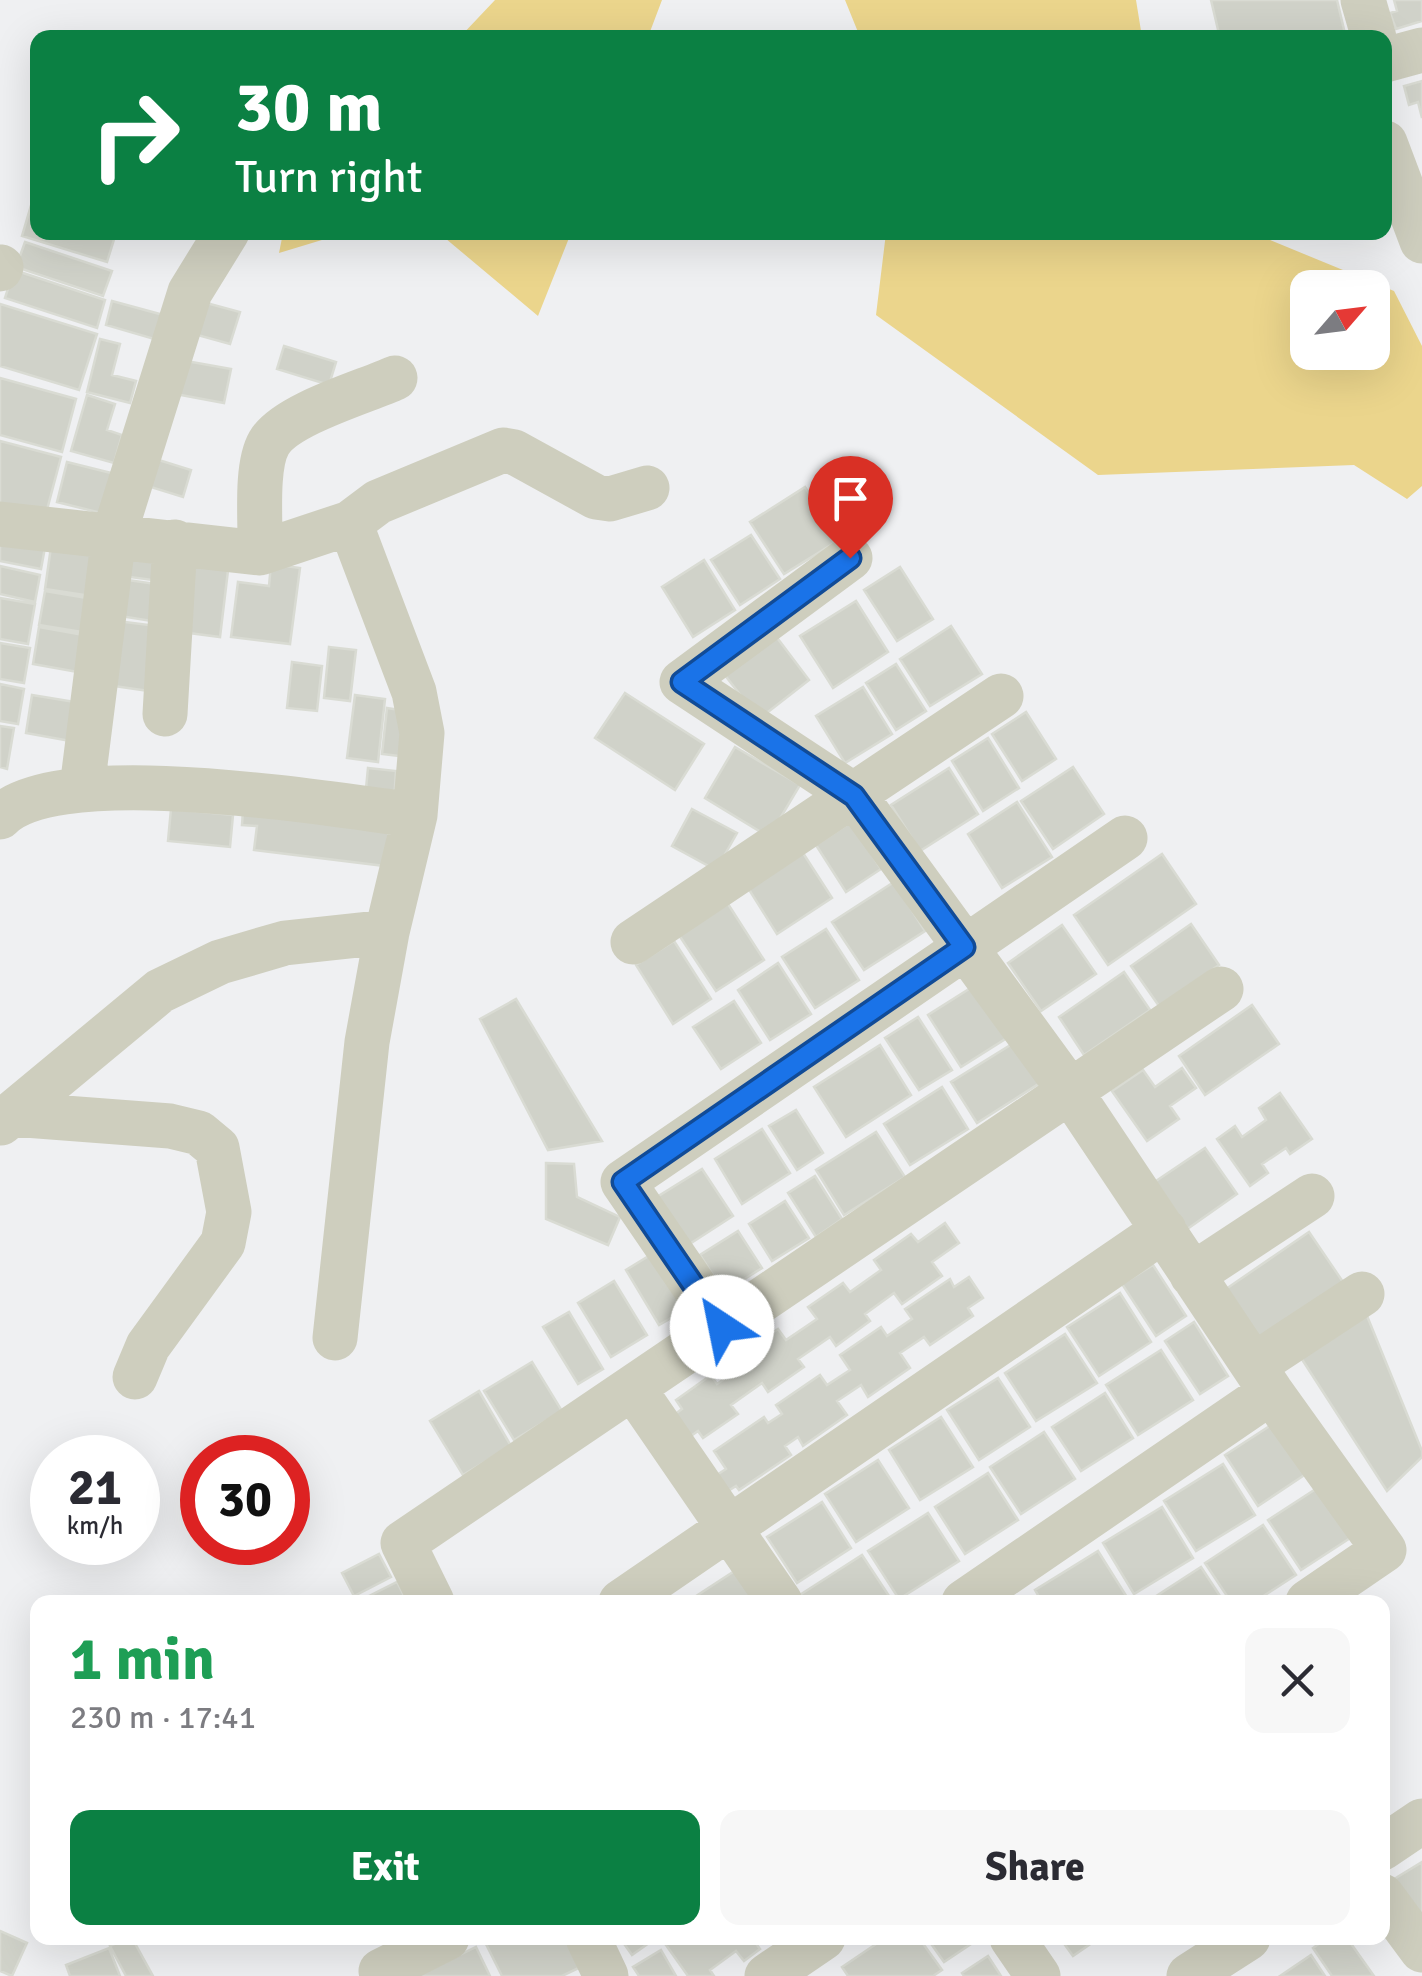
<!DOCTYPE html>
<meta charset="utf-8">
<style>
:root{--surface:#fff;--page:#f7f7f7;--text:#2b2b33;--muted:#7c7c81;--accent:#0b8043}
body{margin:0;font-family:Signika,sans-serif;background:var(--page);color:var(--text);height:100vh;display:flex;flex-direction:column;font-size:38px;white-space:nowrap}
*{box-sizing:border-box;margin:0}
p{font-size:32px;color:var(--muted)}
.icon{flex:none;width:55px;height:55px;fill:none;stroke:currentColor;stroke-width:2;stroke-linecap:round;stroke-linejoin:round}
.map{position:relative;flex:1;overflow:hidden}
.details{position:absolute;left:30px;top:1595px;width:1360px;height:350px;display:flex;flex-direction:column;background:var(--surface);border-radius:20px;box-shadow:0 10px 40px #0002}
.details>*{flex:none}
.hud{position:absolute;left:30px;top:30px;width:1362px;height:210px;border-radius:20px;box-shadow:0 10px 40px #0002;background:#0b8043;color:#fff;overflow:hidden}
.needle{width:65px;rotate:62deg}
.controls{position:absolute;left:1290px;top:270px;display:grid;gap:20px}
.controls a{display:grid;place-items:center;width:100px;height:100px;border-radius:20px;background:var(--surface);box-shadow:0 10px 40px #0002;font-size:50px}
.speed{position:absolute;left:30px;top:1435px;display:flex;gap:20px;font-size:50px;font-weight:700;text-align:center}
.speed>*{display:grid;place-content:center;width:130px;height:130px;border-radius:50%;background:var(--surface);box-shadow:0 10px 40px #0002;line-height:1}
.speed small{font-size:25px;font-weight:400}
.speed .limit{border:15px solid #d22;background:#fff;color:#111}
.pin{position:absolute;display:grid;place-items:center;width:85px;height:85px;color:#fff;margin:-102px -42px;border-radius:50% 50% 50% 0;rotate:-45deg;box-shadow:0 0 10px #0007}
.pin .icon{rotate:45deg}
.me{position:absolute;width:110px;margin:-55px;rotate:326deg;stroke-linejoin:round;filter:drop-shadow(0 0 8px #0008)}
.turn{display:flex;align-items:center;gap:35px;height:210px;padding:0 40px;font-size:45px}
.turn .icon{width:130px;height:130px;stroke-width:2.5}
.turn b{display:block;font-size:70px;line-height:85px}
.round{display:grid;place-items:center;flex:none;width:105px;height:105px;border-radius:20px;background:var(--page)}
.headline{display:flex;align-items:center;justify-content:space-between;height:170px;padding:0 40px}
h1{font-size:60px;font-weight:700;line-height:75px;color:#1e9e55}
.cta{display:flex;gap:20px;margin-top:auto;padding:20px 40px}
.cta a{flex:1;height:115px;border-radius:20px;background:var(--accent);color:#fff;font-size:40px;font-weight:700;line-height:115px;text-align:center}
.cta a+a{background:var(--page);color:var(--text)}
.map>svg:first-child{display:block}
.water{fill:#ebd58c;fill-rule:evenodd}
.building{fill:#d0d2c9;stroke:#d9dbd3;stroke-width:2.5}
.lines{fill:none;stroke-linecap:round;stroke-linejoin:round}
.minor{stroke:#cecebe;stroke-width:45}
.route-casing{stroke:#114b97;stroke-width:25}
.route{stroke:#1a73e8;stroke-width:18}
</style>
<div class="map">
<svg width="1422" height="1976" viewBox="0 0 1422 1976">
<rect width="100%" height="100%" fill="#eff0f2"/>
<path class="water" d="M495,0H662L648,37H460Z
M845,0H1136L1142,37H860Z
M283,233V232L345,233L279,253Z
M439,233H571L538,316Z
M886,233H1253L1394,291L1422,346V486L1407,499L1354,465L1098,475L876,315ZM1308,288H1372V352H1308Z"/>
<path class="building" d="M1211,0H1337L1346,38H1220Z
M1394,0H1422V21L1396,29L1390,13L1397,11Z
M1422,81V118L1418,102L1409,105L1404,86Z
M37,185L38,232L116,233L107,262L22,236Z
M25,242L112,271L103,296L16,267Z
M14,270L105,300L97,328L5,298Z
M112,301L167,316L161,341L106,325Z
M199,301L240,312L230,344L190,333Z
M0,304L97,334L79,390L0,366Z
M100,339L120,344L112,375L136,381L130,403L87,392Z
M284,346L336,362L329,385L277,369Z
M175,359L231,369L224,403L170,393Z
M0,378L76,399L62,452L0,435Z
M87,395L115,404L107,430L122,435L114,463L71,451Z
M0,441L61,457L44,521L0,509Z
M149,457L191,470L183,497L141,484Z
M67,462L127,477L117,517L57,502Z
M805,487L839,540L784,574L750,522Z
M0,533L46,542L41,569L0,561Z
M751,535L780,579L740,605L711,560Z
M52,540L105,549L97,597L45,589Z
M119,548L170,554L160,581L115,575Z
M181,548L230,554L220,637L173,631Z
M704,560L735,610L693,637L662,587Z
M271,564L300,568L290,644L231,637L238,582L269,586Z
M0,566L40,575L35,602L0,594Z
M900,567L933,619L897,641L864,590Z
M114,578L156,584L164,623L108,614Z
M45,591L99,600L94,634L39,625Z
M0,598L35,604L28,644L0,639Z
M856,601L888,652L833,688L800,636Z
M109,620L165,627L156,692L100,684Z
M951,626L982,674L930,706L900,659Z
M39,627L95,637L89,674L33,664Z
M775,635L809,680L759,719L724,674Z
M0,643L30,648L24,683L0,679Z
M329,647L356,650L350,701L324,698Z
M292,662L322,666L317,711L287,708Z
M896,664L926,711L896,730L866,683Z
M0,684L24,689L18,724L0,721Z
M863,687L892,734L845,763L816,716Z
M625,693L704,744L675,790L595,738Z
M32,695L81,703L76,742L26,733Z
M355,695L385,699L378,762L347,758Z
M387,708L413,712L408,757L382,754Z
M1026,712L1056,759L1022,781L992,734Z
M0,726L14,728L7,769L0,767Z
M988,738L1019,788L983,811L952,761Z
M735,747L800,785L769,837L705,798Z
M1073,767L1104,814L1053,849L1021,801Z
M368,768L396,771L394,801L365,799Z
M949,768L978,814L920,851L891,805Z
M1017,802L1052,857L1002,888L968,834Z
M171,809L233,815L230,847L168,841Z
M692,809L737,833L716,870L672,846Z
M243,810L389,828L385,866L254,850L257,826L242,825Z
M851,822L881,869L846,892L816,845Z
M803,853L832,898L777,934L748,888Z
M1162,854L1196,904L1108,965L1074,915Z
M894,882L925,931L864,970L832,922Z
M728,904L764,960L716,991L679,935Z
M1191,924L1219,965L1159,1006L1131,966Z
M1062,925L1096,974L1041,1011L1008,963Z
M826,929L859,980L815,1008L782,957Z
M674,941L711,999L673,1024L636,965Z
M778,963L811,1014L770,1040L738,990Z
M1124,972L1150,1010L1084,1055L1059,1017Z
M977,984L1010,1036L961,1067L928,1015Z
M516,999L602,1141L548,1150L480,1019Z
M734,1001L761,1043L721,1069L693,1027Z
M1252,1005L1279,1044L1205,1095L1179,1056Z
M918,1017L952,1070L919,1090L885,1038Z
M1017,1041L1043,1081L977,1123L951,1082Z
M880,1045L911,1095L846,1137L814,1087Z
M1182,1068L1196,1088L1170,1106L1179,1119L1147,1141L1112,1091L1143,1070L1155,1087Z
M942,1087L968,1129L910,1165L884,1124Z
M1280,1093L1312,1139L1290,1154L1286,1148L1262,1164L1268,1173L1250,1186L1217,1139L1235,1126L1242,1137L1266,1120L1259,1108Z
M796,1110L823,1153L797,1170L769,1126Z
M762,1129L790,1173L742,1204L715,1159Z
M876,1132L905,1177L844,1215L816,1170Z
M1205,1148L1237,1194L1183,1232L1150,1185Z
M546,1163L574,1164L577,1197L620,1217L608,1245L546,1219Z
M702,1169L733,1216L688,1245L657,1197Z
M815,1176L842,1219L816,1237L788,1193Z
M785,1201L809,1238L772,1261L749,1224Z
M945,1223L959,1243L932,1262L942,1276L902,1304L894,1293L865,1314L870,1321L836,1346L830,1337L798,1359L804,1367L768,1392L762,1383L731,1405L738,1414L703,1438L698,1431L681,1443L666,1421L682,1409L676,1400L711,1375L717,1384L748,1362L742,1354L778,1329L786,1340L817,1319L808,1307L843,1283L850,1292L881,1270L874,1260L911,1234L918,1242Z
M738,1231L762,1268L724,1292L700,1255Z
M1309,1232L1343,1282L1256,1341L1223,1291Z
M652,1254L685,1310L659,1325L626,1270Z
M1153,1265L1186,1316L1156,1336L1122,1284Z
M969,1277L983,1298L968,1308L973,1316L930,1345L924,1337L900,1353L910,1368L868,1397L861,1385L837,1401L847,1415L803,1446L798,1437L785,1446L791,1455L739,1490L736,1486L720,1496L709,1480L726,1469L714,1451L764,1417L768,1423L782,1414L776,1405L820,1375L827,1385L850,1370L840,1355L881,1327L887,1336L912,1319L905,1309L950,1279L954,1287Z
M614,1281L647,1335L611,1357L578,1303Z
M1120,1293L1151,1342L1099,1376L1067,1327Z
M1363,1306L1422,1451V1457L1387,1491L1296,1350Z
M569,1312L603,1369L578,1384L543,1327Z
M1194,1322L1228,1376L1200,1394L1165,1341Z
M1065,1334L1097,1383L1036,1421L1005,1373Z
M1161,1350L1193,1400L1138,1435L1106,1385Z
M532,1362L562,1411L514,1440L484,1391Z
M998,1378L1030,1427L979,1460L947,1410Z
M479,1391L511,1446L463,1475L430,1421Z
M1105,1393L1133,1438L1081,1471L1052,1427Z
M941,1417L973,1467L920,1500L889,1450Z
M1279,1420L1312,1470L1258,1506L1225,1455Z
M1044,1432L1075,1479L1021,1514L990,1467Z
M878,1460L909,1508L856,1542L825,1494Z
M1223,1464L1255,1515L1196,1551L1164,1501Z
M988,1473L1018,1520L965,1554L935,1507Z
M1322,1485L1355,1535L1301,1570L1268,1520Z
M822,1502L851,1548L797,1583L767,1537Z
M1162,1507L1193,1558L1134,1594L1103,1543Z
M928,1513L959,1561L899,1599L868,1551Z
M1263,1525L1296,1575L1254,1602H1231L1205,1563Z
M1098,1551L1130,1602H1042L1035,1590Z
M379,1554L391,1577L354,1596L342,1573Z
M862,1555L893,1602H798L795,1598Z
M1201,1567L1224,1602H1147Z
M736,1570L756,1602H687Z
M397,1582L407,1602H357Z
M1422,1862V1923L1386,1884Z
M0,1931L27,1943L12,1976L0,1971Z
M127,1938H132L153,1976H126L110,1946Z
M499,1938H571L585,1965L562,1976H502L486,1944Z
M620,1938H656L632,1955Z
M676,1938H691L693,1941L697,1938H752L760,1949L744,1961L736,1951L710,1970L714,1976H688L666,1945Z
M885,1938H919L942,1970L933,1976H848L842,1967Z
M927,1938H980L944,1962Z
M1060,1938H1099L1073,1956Z
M1327,1938H1347L1374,1976H1332L1313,1948Z
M476,1947L490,1976H417Z
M109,1948L120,1976H70L66,1965Z
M661,1950L676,1976H639L633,1967Z
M1311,1955L1325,1976H1280Z
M988,1956L1001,1976H964L962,1973Z"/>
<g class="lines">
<path class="minor" d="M1363,0L1374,38
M1385,60L1422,50
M1385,143L1422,241
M0,269L1,267
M0,524L260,553L350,523L378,502L503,450L514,452L596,497L610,499L647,488
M260,553C261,525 255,467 269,443C286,414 364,392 395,378
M850,558L682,682L855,796L1070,1091L1271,1392L1384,1550L1308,1602
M165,714L175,542
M82,788L114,535L190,292L227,232
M0,817C59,758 331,805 415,815
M633,942L1001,696
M12,1114L170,1126L199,1133L217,1148L229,1212L223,1243L148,1346L135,1377
M1,1123L160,991L220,962L285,943L387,932
M1192,1275L1312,1196
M722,1327L623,1182L1125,838
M335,1338L367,1042L387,932L415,815L422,733L414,692L350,523
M1254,1365L1362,1294
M633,1388L780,1602
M432,1602L403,1543L1221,989
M621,1602L1164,1230
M964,1602L1271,1392
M1382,1848L1422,1821
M1382,1896L1422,1950
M588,1938L606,1976
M1012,1938L1038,1976
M381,1971L447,1938
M767,1976L823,1938
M1189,1976L1248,1938"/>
</g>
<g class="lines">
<defs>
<path id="route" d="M722,1327L623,1182L964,947L854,796L682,682L850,558"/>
</defs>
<use href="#route" class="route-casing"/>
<use href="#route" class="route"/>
</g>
</svg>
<div class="controls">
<a><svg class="needle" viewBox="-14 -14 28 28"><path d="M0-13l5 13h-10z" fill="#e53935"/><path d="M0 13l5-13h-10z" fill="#7c7c81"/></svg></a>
</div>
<div class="speed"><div>21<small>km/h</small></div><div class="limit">30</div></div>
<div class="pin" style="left:850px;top:558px;background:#d93025"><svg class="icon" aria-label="arrive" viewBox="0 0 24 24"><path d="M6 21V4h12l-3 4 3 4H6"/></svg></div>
<svg class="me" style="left:722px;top:1327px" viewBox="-20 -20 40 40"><circle r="19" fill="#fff"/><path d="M0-13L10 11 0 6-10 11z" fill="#1a73e8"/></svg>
<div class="hud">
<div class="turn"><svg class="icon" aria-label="right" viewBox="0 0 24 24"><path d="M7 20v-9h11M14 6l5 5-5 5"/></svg><div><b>30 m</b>Turn right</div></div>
</div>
<section class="details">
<div class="headline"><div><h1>1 min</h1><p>230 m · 17:41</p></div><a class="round"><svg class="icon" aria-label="close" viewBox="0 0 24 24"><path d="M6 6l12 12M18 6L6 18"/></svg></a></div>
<div class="cta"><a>Exit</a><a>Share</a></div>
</section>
</div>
